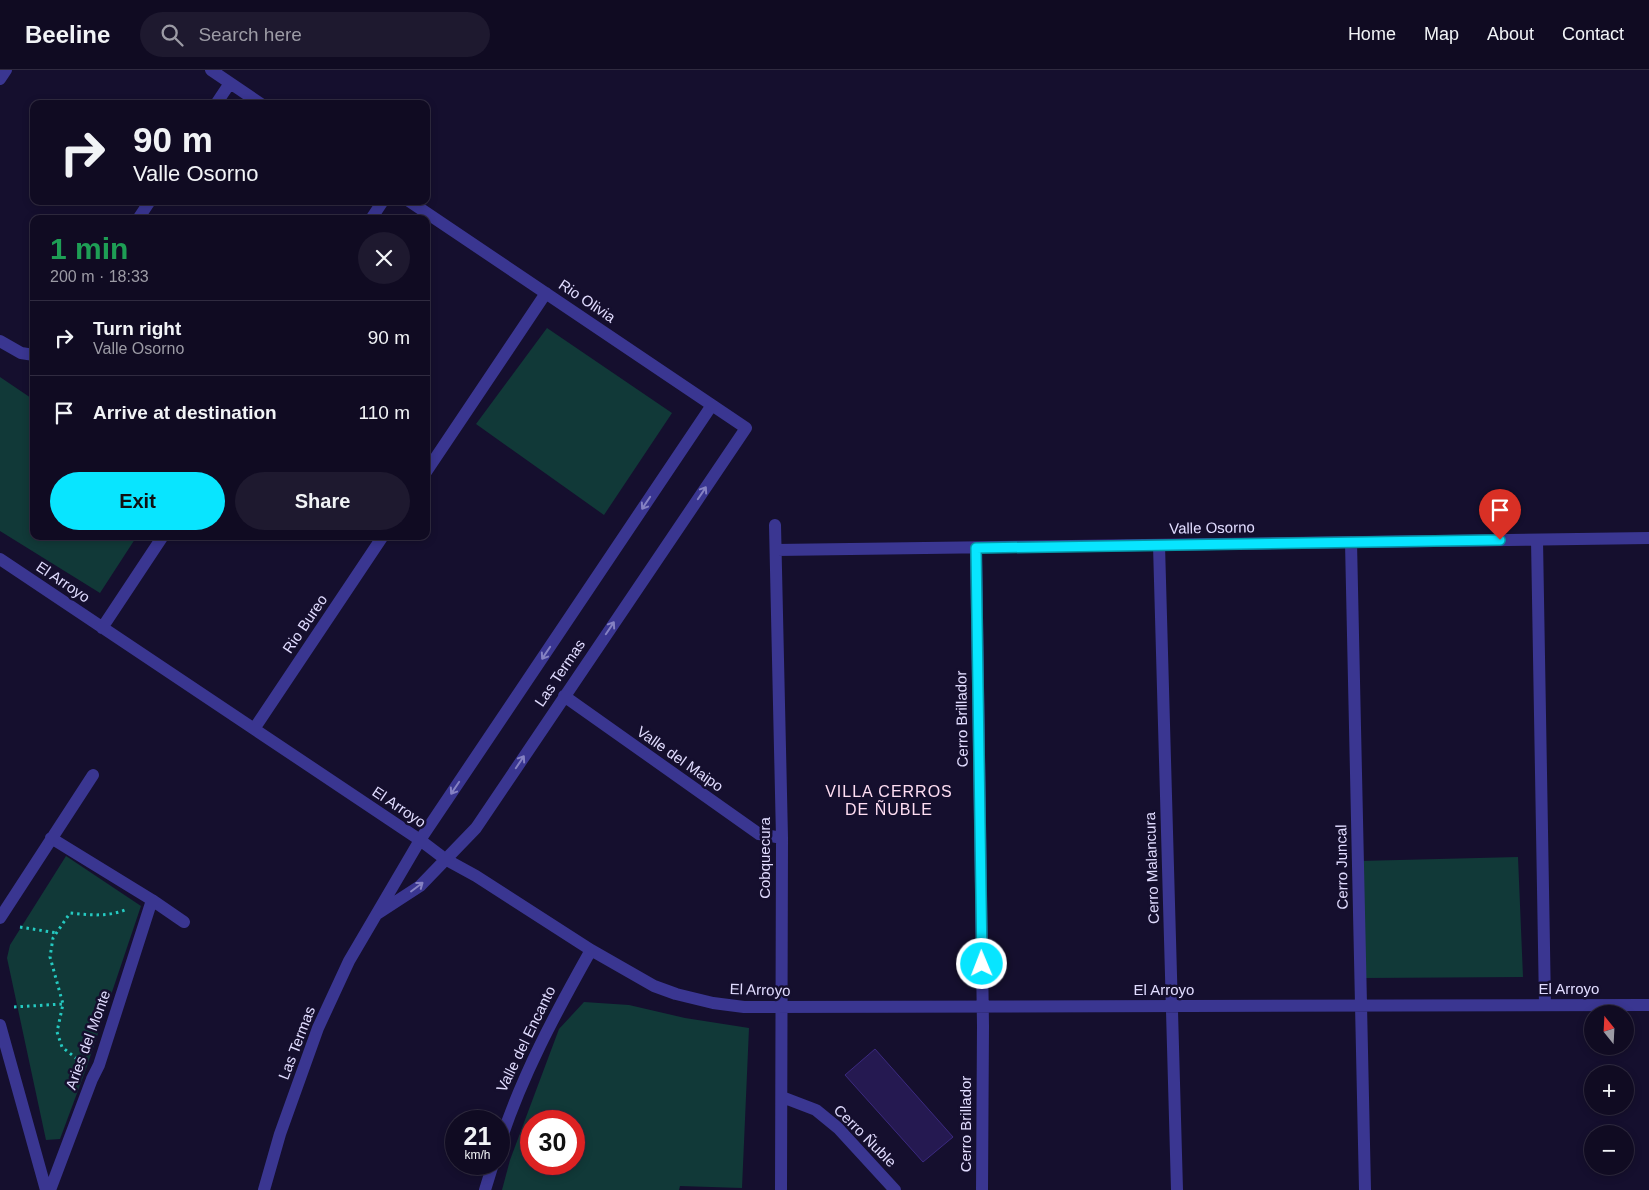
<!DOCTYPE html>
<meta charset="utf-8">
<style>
:root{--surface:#100b22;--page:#1e192f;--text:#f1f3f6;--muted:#9c9ba5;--line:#302b40;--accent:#08e5ff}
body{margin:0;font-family:Helvetica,sans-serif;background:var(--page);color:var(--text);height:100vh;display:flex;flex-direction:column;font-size:19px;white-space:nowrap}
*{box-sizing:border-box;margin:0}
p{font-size:16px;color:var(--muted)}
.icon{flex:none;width:28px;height:28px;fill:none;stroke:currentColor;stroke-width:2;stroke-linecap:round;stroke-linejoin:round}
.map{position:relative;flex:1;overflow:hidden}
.details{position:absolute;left:30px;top:145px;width:400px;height:325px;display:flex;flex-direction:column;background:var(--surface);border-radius:10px;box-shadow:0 2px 8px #0003,0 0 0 1px var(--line)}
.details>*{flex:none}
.top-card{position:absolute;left:30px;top:30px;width:400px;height:105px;border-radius:10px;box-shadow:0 2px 8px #0003,0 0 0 1px var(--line);background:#100b22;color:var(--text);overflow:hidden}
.needle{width:32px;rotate:342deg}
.tools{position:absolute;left:1584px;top:935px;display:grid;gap:10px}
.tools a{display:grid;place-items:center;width:50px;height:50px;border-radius:50%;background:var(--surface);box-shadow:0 2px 8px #0003,0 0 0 1px var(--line);font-size:25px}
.speed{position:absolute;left:445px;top:1040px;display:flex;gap:10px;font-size:25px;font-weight:700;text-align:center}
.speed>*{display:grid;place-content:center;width:65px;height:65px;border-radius:50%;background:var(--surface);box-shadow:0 2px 8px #0003,0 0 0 1px var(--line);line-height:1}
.speed small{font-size:12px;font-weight:400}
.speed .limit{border:8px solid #d22;background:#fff;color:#111}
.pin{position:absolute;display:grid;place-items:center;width:42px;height:42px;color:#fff;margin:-51px -21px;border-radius:50% 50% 50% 0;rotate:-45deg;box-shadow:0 0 5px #0007}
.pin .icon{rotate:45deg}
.me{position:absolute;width:55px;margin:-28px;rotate:359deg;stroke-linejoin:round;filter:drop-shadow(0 0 4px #0008)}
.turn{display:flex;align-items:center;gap:18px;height:105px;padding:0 20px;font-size:22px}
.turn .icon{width:65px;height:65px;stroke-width:2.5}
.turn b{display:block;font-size:35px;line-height:42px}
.round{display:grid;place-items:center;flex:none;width:52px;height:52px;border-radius:26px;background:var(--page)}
.headline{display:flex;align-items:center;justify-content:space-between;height:85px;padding:0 20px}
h1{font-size:30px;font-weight:600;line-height:38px;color:#1e9e55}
.cta{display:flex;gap:10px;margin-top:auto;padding:10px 20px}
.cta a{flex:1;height:58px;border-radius:30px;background:var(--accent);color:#111;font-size:20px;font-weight:600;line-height:58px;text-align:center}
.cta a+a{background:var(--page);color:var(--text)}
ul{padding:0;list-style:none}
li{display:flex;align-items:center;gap:15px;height:75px;padding:0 20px;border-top:1px solid var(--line)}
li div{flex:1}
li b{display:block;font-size:19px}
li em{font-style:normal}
header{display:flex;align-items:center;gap:30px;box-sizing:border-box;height:70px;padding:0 25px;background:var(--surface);border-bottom:1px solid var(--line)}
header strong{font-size:24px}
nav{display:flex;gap:28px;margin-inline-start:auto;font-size:18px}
.search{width:350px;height:45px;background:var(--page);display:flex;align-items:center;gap:12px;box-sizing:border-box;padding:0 18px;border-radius:28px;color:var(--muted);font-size:19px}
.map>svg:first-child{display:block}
.green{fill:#113938;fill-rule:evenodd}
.building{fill:#251951;stroke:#3b297f}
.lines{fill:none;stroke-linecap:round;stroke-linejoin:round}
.path{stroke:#25cac1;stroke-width:3;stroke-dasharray:2.5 4;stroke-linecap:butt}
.minor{stroke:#3a3691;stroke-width:12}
.oneway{stroke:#8581c2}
.route-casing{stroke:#0595a6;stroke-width:12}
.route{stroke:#08e5ff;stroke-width:9}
.labels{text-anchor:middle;stroke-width:5;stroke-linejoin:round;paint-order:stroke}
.street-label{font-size:15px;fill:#e1dcff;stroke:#150f2e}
.neighbourhood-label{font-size:16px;letter-spacing:1px;fill:#ffdef3;stroke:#150f2e}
</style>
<header>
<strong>Beeline</strong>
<div class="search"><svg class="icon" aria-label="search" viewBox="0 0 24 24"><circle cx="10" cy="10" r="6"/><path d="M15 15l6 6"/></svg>Search here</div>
<nav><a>Home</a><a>Map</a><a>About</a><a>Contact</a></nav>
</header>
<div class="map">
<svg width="1649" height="1120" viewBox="0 0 1649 1120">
<rect width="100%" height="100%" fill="#150f2e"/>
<path class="green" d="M547,258L672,343L604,445L476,354Z
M0,307L34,330V466H137L100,523L0,461Z
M66,786L141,836L86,999L60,1069L46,1070L7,888L10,875Z
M1518,787L1523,907L1366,908L1359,791Z
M584,932L629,935L685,948L749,958L742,1118L680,1116L679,1120H502L510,1090L559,959ZM574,1051V1094H531V1051Z"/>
<path class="building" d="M875,979L953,1067L923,1092L845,1005Z"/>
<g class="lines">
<path class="path" d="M20,857L57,863
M14,937L63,934
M77,989L62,977L57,962L63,934L50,887L53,868L70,843C89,845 107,847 125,840"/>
<path class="minor" d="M211,0L261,34
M0,9L6,0
M216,34L230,13
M138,149L150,131
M371,149L383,131
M0,271L21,283L34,285
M426,402L546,223
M775,455L782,768L781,1120
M1537,470L1545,935
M1351,472L1365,1120
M1159,475L1177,1120
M976,478L983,956L982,1120
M776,480L1649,468
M0,489L420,770L445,789L476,806L591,880L654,916L676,924L713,933L744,937L1649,935
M102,558L163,466
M564,626L759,764L782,768
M254,659L383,466
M51,768L152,830L184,852
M377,844L420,816L476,758L746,358L409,131
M0,848L93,705
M0,955L46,1120
M782,1027L816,1040L838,1058L895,1120
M499,1076C521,1007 555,944 591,880
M50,1120L92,1009L99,995L152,830
M264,1120L280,1064L318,958L349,891L420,770L712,335
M485,1120L493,1094"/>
</g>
<defs><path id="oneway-shaft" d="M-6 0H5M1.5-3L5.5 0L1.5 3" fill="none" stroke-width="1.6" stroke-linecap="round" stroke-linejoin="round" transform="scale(1.25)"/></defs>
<g class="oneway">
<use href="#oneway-shaft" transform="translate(702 423) rotate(-56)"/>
<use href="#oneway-shaft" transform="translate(646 433) rotate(124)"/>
<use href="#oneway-shaft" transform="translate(610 558) rotate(-56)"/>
<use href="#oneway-shaft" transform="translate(546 583) rotate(124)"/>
<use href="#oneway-shaft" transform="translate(520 692) rotate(-56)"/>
<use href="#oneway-shaft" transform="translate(455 718) rotate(124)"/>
<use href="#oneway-shaft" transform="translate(417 817) rotate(-37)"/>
</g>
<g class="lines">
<defs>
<path id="route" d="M982,894L976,478L1500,470"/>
</defs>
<use href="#route" class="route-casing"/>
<use href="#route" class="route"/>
</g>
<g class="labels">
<g class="street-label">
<text transform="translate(587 231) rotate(34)" y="5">Rio Olivia</text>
<text transform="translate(1212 458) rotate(-1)" y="5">Valle Osorno</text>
<text transform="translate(63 512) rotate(34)" y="5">El Arroyo</text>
<text transform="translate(305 554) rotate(-56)" y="5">Rio Bureo</text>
<text transform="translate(560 603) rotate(-56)" y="5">Las Termas</text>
<text transform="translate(962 649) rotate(-91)" y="5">Cerro Brillador</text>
<text transform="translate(680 689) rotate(35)" y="5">Valle del Maipo</text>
<text transform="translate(399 737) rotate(34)" y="5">El Arroyo</text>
<text transform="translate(765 788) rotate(-90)" y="5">Cobquecura</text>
<text transform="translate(1342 797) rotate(-91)" y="5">Cerro Juncal</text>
<text transform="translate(1152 798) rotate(-92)" y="5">Cerro Malancura</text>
<text x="1569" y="924">El Arroyo</text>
<text transform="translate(760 920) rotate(2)" y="5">El Arroyo</text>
<text x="1164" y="925">El Arroyo</text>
<text transform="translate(526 969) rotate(-64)" y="5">Valle del Encanto</text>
<text transform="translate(88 970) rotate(-70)" y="5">Aries del Monte</text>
<text transform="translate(297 973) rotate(-69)" y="5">Las Termas</text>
<text transform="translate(966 1054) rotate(-90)" y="5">Cerro Brillador</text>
<text transform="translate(865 1066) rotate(45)" y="5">Cerro Ñuble</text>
</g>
<g class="neighbourhood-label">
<text x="889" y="727">VILLA CERROS<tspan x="889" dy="18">DE ÑUBLE</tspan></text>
</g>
</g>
</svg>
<div class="tools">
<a><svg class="needle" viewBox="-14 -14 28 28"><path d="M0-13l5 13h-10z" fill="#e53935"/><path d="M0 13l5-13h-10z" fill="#9c9ba5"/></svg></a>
<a>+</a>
<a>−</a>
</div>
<div class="speed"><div>21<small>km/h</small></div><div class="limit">30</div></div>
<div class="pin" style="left:1500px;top:470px;background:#d93025"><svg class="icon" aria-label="arrive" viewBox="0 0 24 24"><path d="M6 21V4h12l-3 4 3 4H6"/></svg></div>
<svg class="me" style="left:982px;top:894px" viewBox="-20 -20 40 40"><circle r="17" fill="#08e5ff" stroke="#fff" stroke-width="3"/><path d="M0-11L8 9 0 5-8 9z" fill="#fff"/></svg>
<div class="top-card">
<div class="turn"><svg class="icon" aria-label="right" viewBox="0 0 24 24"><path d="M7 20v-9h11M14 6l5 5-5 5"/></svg><div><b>90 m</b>Valle Osorno</div></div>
</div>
<section class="details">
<div class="headline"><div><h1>1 min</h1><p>200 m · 18:33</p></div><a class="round"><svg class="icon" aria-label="close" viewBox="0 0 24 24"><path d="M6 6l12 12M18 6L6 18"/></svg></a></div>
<ul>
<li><svg class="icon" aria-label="right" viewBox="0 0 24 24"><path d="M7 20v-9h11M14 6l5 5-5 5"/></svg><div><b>Turn right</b><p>Valle Osorno</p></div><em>90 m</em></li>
<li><svg class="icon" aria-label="arrive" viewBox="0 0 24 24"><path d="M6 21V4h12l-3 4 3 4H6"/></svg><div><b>Arrive at destination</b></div><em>110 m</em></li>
</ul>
<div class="cta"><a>Exit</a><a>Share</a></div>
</section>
</div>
